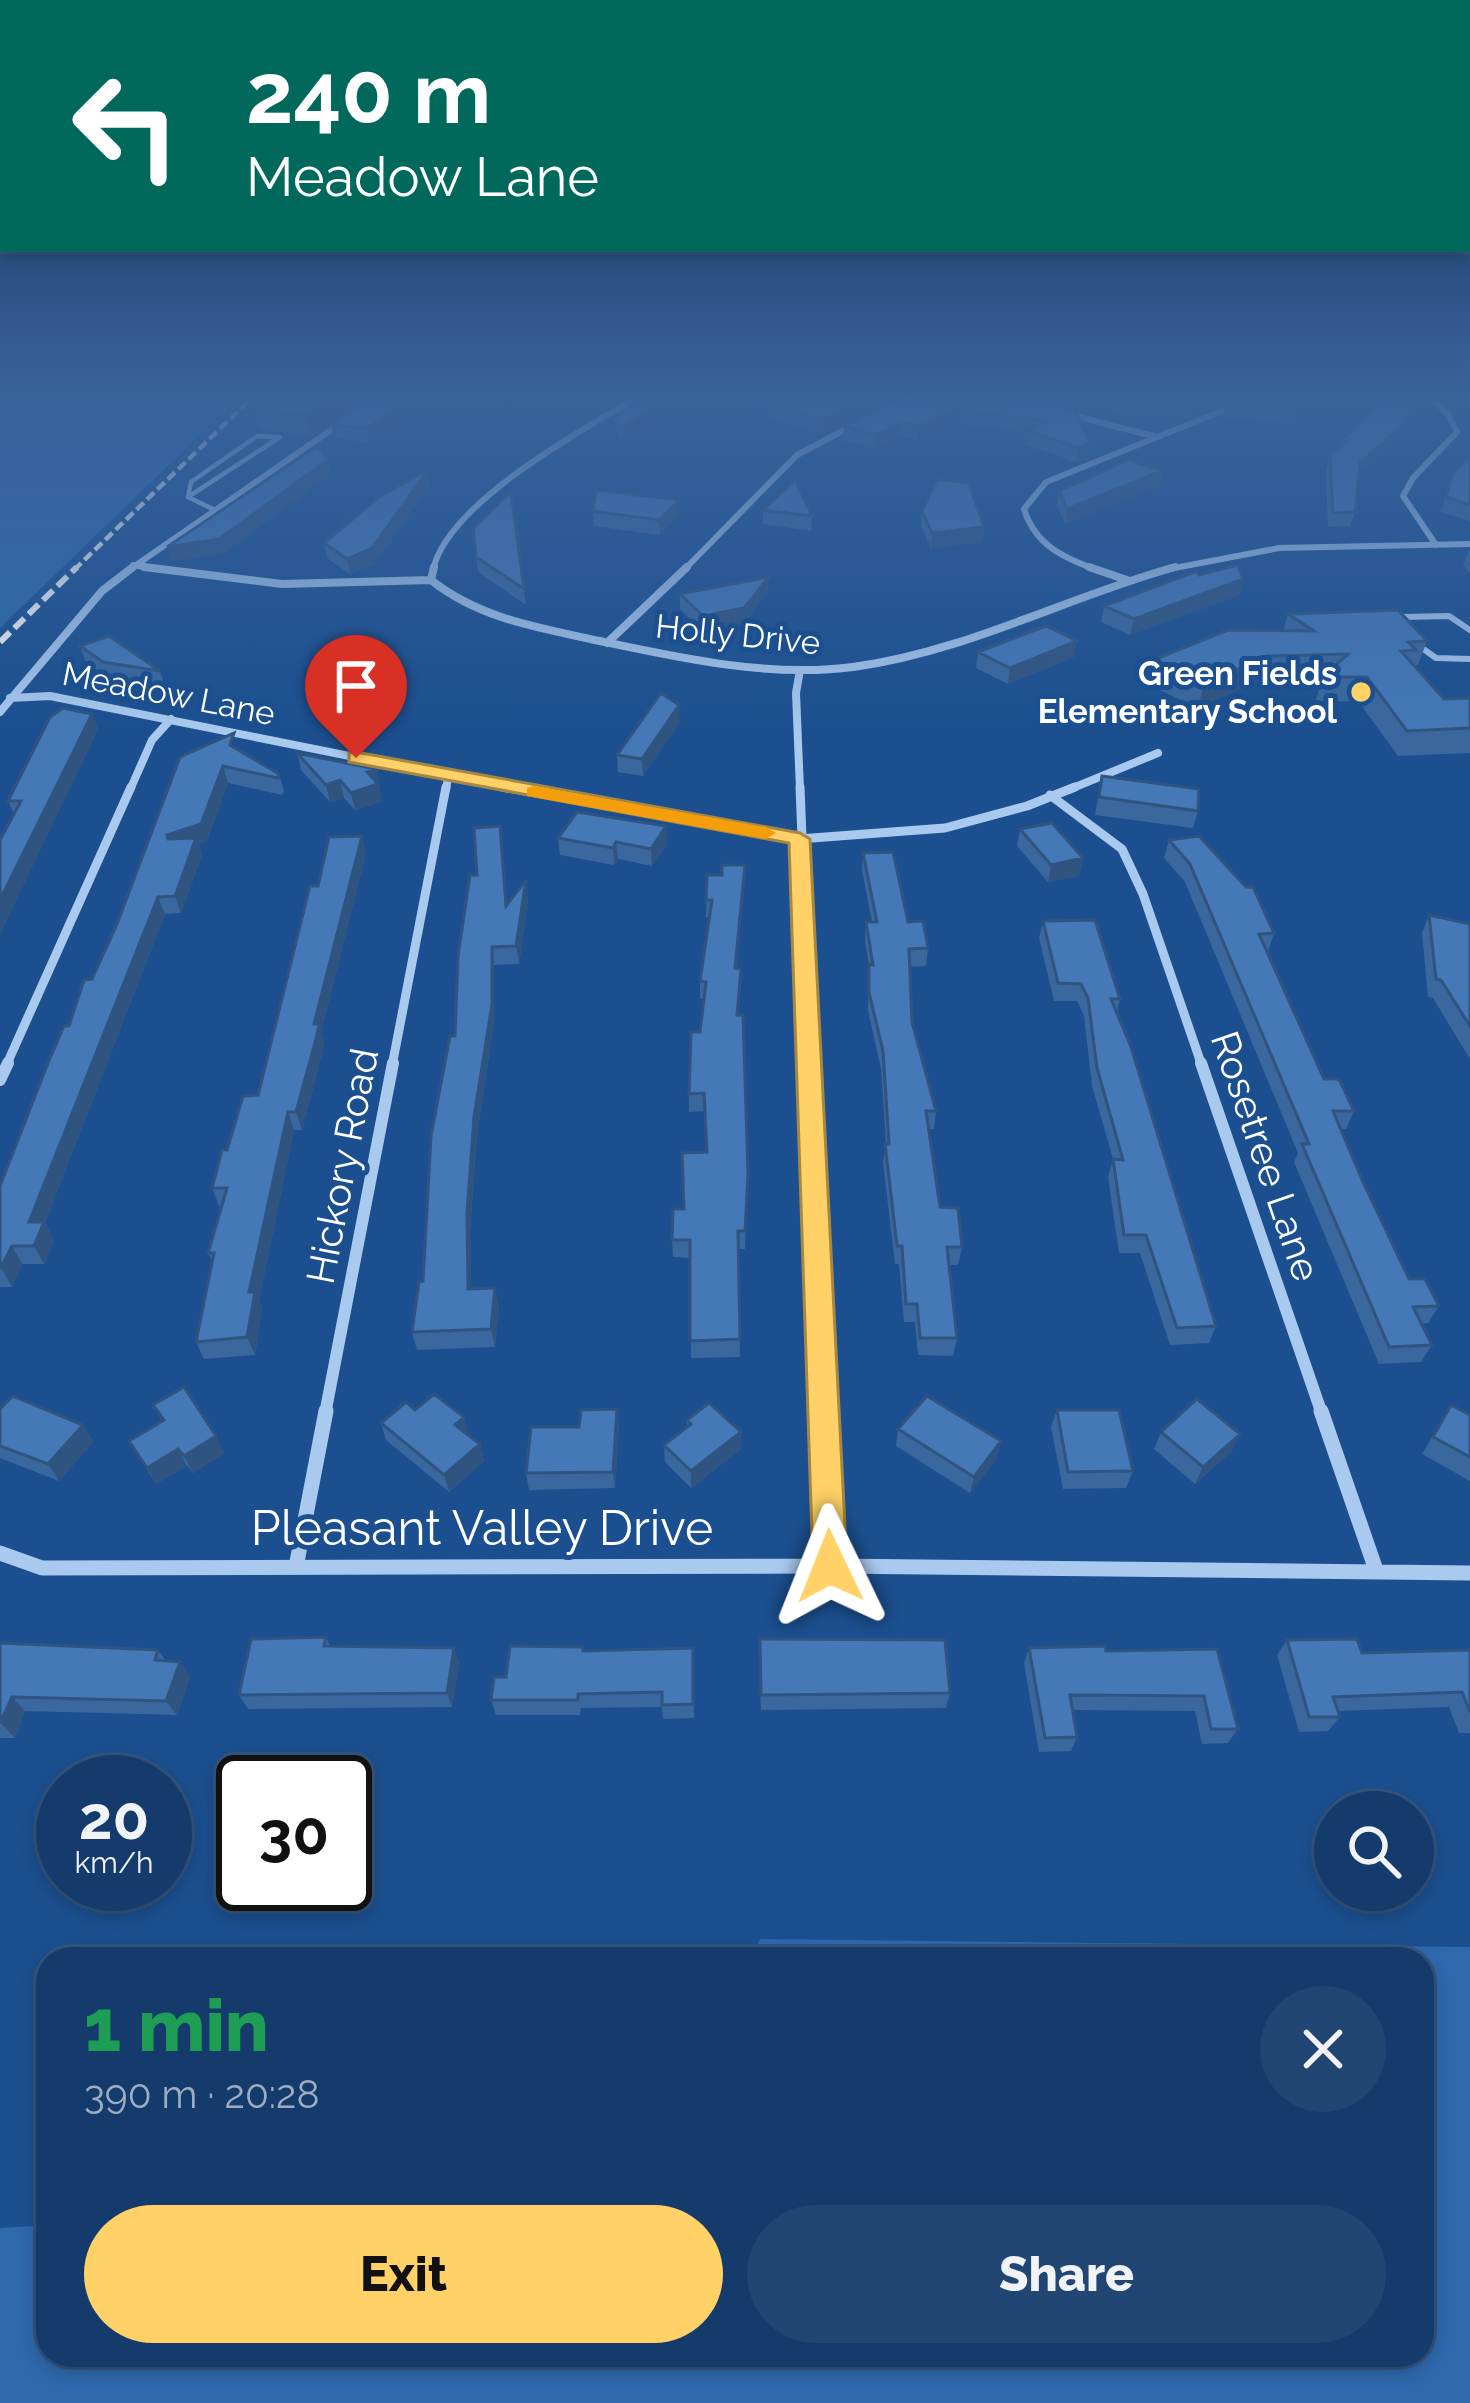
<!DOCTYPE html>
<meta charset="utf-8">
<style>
:root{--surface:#143b6b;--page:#214673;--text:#f1f3f6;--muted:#9dadc1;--line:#33557e;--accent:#ffd166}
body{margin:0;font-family:Raleway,sans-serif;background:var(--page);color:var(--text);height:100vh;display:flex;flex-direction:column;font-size:45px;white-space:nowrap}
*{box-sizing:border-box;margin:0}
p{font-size:39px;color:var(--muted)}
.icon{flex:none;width:66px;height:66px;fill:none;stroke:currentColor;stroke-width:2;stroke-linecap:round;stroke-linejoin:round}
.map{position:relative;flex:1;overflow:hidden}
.panel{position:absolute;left:36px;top:1947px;width:1398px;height:420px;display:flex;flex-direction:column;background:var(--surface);border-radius:36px;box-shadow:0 6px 18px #0003,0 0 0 3px var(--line)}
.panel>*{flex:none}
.banner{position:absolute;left:0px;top:0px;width:1470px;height:252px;box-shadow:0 6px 18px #0003,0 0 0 3px var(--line);background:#00695c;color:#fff;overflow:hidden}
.controls{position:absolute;left:1314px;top:1791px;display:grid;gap:24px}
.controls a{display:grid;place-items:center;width:120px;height:120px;border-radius:50%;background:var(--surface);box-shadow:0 6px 18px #0003,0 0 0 3px var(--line);font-size:60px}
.speed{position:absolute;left:36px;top:1755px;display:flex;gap:24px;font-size:60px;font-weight:700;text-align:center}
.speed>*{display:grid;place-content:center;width:156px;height:156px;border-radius:50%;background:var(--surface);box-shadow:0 6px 18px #0003,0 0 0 3px var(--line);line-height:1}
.speed small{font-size:30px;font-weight:400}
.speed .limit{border:6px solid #111;border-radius:18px;background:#fff;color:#111}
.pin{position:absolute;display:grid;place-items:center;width:102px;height:102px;color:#fff;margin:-123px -51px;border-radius:50% 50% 50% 0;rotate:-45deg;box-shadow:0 0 12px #0007}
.pin .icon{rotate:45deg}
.me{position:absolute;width:132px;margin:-66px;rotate:358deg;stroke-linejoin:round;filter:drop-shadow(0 0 9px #0008)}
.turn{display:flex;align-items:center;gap:42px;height:252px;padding:0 48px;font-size:54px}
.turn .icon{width:156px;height:156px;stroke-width:2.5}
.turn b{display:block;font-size:84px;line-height:102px}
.round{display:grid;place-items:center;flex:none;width:126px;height:126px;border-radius:63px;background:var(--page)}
.headline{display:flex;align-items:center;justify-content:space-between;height:204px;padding:0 48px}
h1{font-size:72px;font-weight:800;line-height:90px;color:#1e9e55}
.action{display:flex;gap:24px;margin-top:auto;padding:24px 48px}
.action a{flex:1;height:138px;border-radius:72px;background:var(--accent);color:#111;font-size:48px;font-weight:800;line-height:138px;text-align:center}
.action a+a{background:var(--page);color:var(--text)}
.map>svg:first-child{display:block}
.green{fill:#2e69ad}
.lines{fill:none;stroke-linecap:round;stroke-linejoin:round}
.service-far1{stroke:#a9c9ee;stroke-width:4.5}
.service{stroke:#a9c9ee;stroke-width:6}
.minor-far4{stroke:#a9c9ee;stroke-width:6}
.minor-far3{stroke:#a9c9ee;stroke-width:8}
.minor-far2{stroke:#a9c9ee;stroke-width:9}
.minor-far1{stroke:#a9c9ee;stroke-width:12}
.minor{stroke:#a9c9ee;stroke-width:15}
.rail-far1{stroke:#fff;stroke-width:4.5;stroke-dasharray:10 4.5;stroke-linecap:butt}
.rail{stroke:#fff;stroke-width:6;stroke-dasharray:14 6;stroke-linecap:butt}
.wall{fill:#3a679d}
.shaded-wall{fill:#305480}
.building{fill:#4478b7;stroke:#305480;stroke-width:3}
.route{fill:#ffd166;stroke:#a68842;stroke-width:3}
.slow{fill:#f59e0b}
.poi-dot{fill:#ffd166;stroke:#1b4f8f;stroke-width:4.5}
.labels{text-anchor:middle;stroke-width:10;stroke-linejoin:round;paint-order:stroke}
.far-street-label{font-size:33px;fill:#fff;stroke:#1b4f8f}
.far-poi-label{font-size:33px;font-weight:bold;fill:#fff;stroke:#1b4f8f;text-anchor:end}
.street-label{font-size:39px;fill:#fff;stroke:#1b4f8f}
.near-street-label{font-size:48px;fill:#fff;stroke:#1b4f8f}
</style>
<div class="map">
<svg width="1470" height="2403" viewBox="0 0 1470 2403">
<rect width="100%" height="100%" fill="#1b4f8f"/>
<path class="green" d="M0,394H242L0,628Z
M760,1939L1470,1947V2403H0V2228L48,2225V2355H1422V1959H750Z"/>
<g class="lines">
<path class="service-far1" d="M257,436L280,437L188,497L191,482Z
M188,497L213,509"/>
<path class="service" d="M1401,625L1402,617L1449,616L1470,630
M1415,643L1436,658L1470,659"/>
<path class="minor-far4" d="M929,394L977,401
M1426,394L1448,414L1457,432L1413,478L1403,496L1436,545
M891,409L916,394
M1063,413L1153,436
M133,565L161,570
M129,570L344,421
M433,570C447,503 585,428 643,394
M684,570L797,455L856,424
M1097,570C1064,558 1035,545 1024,509L1046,482L1264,394
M1164,570L1279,548L1470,544"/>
<path class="minor-far3" d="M144,567L282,584L431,580
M434,567L431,580C480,619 540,628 600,641C680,658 771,678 853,667C965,652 1067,597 1175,567
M1089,567L1127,580
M607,643L687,567
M10,698L50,696L519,790
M0,712L102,591L133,567
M130,790L152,740L171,719
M446,790L448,777
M800,790L796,693L800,670
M1068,790L1158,753"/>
<path class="minor-far2" d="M502,787L799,839L945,828L1027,806L1075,787
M800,787L811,1066
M1050,795L1122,849L1143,894L1202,1066
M6,1066L131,787
M392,1066L446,787"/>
<path class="minor-far1" d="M810,1063L824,1414
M1201,1063L1322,1414
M0,1080L8,1063
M325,1414L393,1063"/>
<path class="minor" d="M824,1411L830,1566
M1321,1411L1376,1570
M0,1553L42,1568L830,1566L1470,1573
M296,1567L326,1411"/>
<path class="rail-far1" d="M74,570L256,394"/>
<path class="rail" d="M0,642L77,567"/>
</g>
<path class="wall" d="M277,394H352L354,406L311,436L259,429L254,409Z
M699,394L623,442L616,432L615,418Z
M788,394H870L854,404L853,418L823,434L769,418L770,404L792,396Z
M989,394H1075L1066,407Z
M1245,394L1187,417L1111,413L1114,399Z
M1354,394L1294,423L1222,419L1225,406Z
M1388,394H1425L1423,401L1397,440L1359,475L1355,512L1350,526L1328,527L1326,471L1330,456L1338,449L1340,441Z
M1445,394H1470L1463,399Z
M995,397L1090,443L1087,457L1076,462L1024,444L1025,432L961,424L962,418L917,440L902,436L875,449L843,440L844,426Z
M412,399L414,412L369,442L334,438L331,425Z
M1470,455V521L1441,512L1452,474Z
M1162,471L1159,486L1065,524L1057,505L1059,491Z
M430,484L375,564L350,574L327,558L324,543Z
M511,492L526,605L478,572L473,528Z
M763,510L812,516L811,531L763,524Z
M593,511L679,515L660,535L594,526Z
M922,511L984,527L982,542L931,548L921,526Z
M1469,550H1470V573L1463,565Z
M1199,575L1243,579L1239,595L1130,635L1101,622L1104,606Z
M768,592L744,623L703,632L680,609V594Z
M1288,614L1427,641L1418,665H1414L1444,699L1470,698V753L1398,756L1358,701L1315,702L1323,679L1260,680L1198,708L1147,684L1153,660L1283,631Z
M80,646L160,671L165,687L108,678L86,662Z
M978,652L1074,657L1008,684L976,668Z
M92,714L98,730L14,814L8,801Z
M680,722L643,776L618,772L617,755Z
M239,750L279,774L284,791L282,795L228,783L207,841L199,844L202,855L181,913L165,914L45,1223L54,1240L44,1264H22L12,1287H0V1186L69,1026L117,924L180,757Z
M297,753L376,769L382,801L355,810L344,798L330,802L301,770Z
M1102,776L1198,811L1193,828L1095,815Z
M500,826L507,905L528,898L519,964L494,965V1022L477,1135L470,1231L471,1289L499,1306L495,1347L417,1350L412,1332L423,1281L455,1036Z
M1020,829L1083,858L1079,876L1048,882L1017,846Z
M558,838L667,844L652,866L618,859L614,865L560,855Z
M1169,840L1274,933L1268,951H1266L1278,979L1324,1079L1354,1111L1346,1129H1340L1363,1182L1409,1279L1439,1306L1428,1323L1422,1324L1432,1345L1421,1362L1379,1364L1294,1162L1298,1153L1185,882L1164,858Z
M366,853L321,1032L324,1042L321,1057L302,1130H294L259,1300L262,1309L255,1355L204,1359L196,1342L212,1261L208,1253L222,1206H219L212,1188L227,1150L258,1095L318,886Z
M863,853L908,922L928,948L926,966L909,967L912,1022L936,1111L934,1129H929L940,1207L962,1247L958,1265H949L957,1338L953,1356L918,1355L915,1322H904L899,1264H895L883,1162L886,1144L881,1069L868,1010L869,965L865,940L866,922H872L862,870Z
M745,865L737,969L741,987L738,1015L748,1174L745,1249H738L740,1357L691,1358L690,1258L673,1257L672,1240L706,1152L705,1111L689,1112V1094L704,999H700V981L709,917H706L707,875H722Z
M1429,915L1470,924V1059L1433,998L1428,997L1422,933Z
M1043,921L1120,999L1117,1012L1216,1326L1209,1343L1170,1345L1140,1253H1119L1108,1177L1113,1159L1092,1086L1084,1016L1077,1001H1054L1039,938Z
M153,1405L224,1453L193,1473L187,1466L156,1484L129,1441L162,1421Z
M1451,1405L1470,1415V1481L1422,1454Z
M0,1409L83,1425L93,1442L59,1481L0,1458Z
M617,1409L619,1427L615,1488L529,1490L526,1473L579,1427Z
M415,1410L468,1435L480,1444L484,1461L449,1492L386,1440L381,1423Z
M1057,1410L1133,1471L1126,1488L1063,1489L1051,1427Z
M687,1420L741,1432V1449L691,1488L665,1462L664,1445L687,1427Z
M898,1429L997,1458L970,1493L896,1446Z
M1161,1432L1232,1451L1195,1484L1154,1449Z
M326,1637L330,1646L454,1648L459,1663L452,1707L248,1709L239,1695Z
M1287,1640L1362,1653L1470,1650V1733H1459L1449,1707L1338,1711L1340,1717L1328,1731L1299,1732L1277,1655Z
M0,1643L158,1650L166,1661L180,1662L190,1677L177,1715L25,1711L15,1738H0Z
M693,1648L694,1718L663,1719L662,1707L581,1708L580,1715H496L491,1700L506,1677L584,1651Z
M1029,1648L1106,1651L1217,1649L1238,1729L1228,1743L1202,1744L1195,1711L1072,1710L1077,1737L1071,1751L1039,1752L1024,1663Z
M759,1654L950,1693L946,1708L761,1710Z"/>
<path class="shaded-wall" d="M339,394H352L354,406L311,436L306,416Z
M678,394H699L623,442L622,428Z
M849,394H870L851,406L854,404L853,418L823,434V420L830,405Z
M1068,394H1075L1066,407Z
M1214,394H1245L1187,417L1190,404Z
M1330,394H1354L1294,423L1298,410Z
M1423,394H1425L1423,401L1397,440L1356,478L1360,463Z
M412,399L414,412L369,442L367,428Z
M963,405L962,418L917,440L918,426Z
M903,422L902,436L875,449L876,435Z
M1090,443L1087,457L1076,462L1078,448Z
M328,460L331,475L223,554L172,562L167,547Z
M428,470L430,484L375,564L350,574L347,559Z
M1162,471L1159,486L1065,524L1067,509Z
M679,500V515L660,535L659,520Z
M984,527L982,542L931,548L932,533Z
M769,577L768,592L744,623L703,632V616Z
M1243,579L1239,595L1130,635L1134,619Z
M1077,641L1074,657L1008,684L1010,668Z
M1267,656L1260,680L1198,708L1204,684Z
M679,705L680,722L643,776L642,759Z
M92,714L98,730L0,935V900Z
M223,766L228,783L207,841L199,844L202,855L181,913L175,896L173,852L167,835Z
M376,769L382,801L355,810L351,793L367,772Z
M340,780L344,798L330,802L326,785Z
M666,826L667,844L652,866L651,849Z
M362,836L366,853L321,1032L324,1042L321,1057L302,1130L296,1112L314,1024Z
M616,842L618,859L614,865L613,848Z
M1083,858L1079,876L1048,882L1051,865Z
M745,865V883L735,986V968Z
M526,880L528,898L519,964L516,946Z
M158,897L165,914L45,1223L54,1240L44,1264L34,1246L29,1222Z
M492,947L494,965V1022L477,1135L470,1231L472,1307L468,1289L467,1213L474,1117Z
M288,1112L294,1130L259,1300L262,1309L255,1355L247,1337L249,1292Z
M12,1246L22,1264L12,1287L2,1269Z
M495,1288L499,1306L495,1347L491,1329Z
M617,1409L619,1427L615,1488L613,1472Z
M464,1417L468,1434L455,1425Z
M83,1425L93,1442L59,1481L48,1464Z
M741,1432V1449L691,1488V1471Z
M1240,1434L1232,1451L1195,1484L1203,1467Z
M216,1436L224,1453L193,1473L184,1456Z
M1001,1441L997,1458L970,1493L974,1477Z
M480,1444L484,1461L449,1492L444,1475Z
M178,1449L187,1466L156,1484L147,1468Z
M454,1648L459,1663L452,1707L447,1693Z
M180,1662L190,1677L177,1715L166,1701Z
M12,1697L25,1711L15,1738L1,1723Z"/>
<path class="building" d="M277,394H339L306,416L254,409Z
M645,394H678L622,428L615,418Z
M796,394H849L830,405L854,404L823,420L770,404Z
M1126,394H1214L1190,404L1114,399Z
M1253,394H1330L1298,410L1225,406Z
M1388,394H1423L1402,426L1360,463L1355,512L1333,513L1330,456L1345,442L1340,441Z
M375,395L412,399L367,428L331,425Z
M995,397L1075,410L1090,443L1078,448L1026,430L1048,421L963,411V405L918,426L903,422L876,435L844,426L891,402Z
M317,446L328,460L219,539L167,547Z
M1470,455V505L1446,497L1452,474Z
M1129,460L1162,471L1067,509L1059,491Z
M428,470L372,548L347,559L324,543L379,497Z
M937,479L969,483L984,527L932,533L922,511Z
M795,480L812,516L763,510Z
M596,490L679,500L659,520L593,511Z
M511,492L524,589L476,557L473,528Z
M1238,565L1243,579L1134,619L1104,606L1197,571L1199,575Z
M769,577L744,608L703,616L680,594Z
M1398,610L1427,641L1408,642L1416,650L1401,651L1444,699L1470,698V728L1407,731L1367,677H1323L1348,654L1267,656L1204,684L1153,660L1228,630L1314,631L1288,614Z
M1046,626L1077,641L1010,668L978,652Z
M109,636L160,671L103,662L80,646Z
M661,693L679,705L642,759L617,755Z
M63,708L92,714L0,900V840L21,801H8L50,717Z
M234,733L230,745L279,774L278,778L223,766L201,824L167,835L168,839L196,838L175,896L158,897L29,1222H44L34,1246H12L0,1269V1186L48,1063L64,1026H69L84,980L92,979L117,924L180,757Z
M297,753L376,769L367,772L378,784L351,793L340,780L326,785Z
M1102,776L1199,789L1198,811L1099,797Z
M577,812L666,826L651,849L616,842L613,848L558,838Z
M1052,823L1083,858L1051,865L1020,829Z
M500,826L506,906L526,880L516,946L492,947V1004L474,1117L467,1213L468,1289L495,1288L491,1329L412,1332L419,1282L423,1281L431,1136L450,1036H455L458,956L470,875H477L474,828Z
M362,836L314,1024H319L316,1039L296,1112H288L249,1292H255L247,1337L196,1342L214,1253H208L227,1188H212L222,1150H227L243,1096L258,1095L310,886H318L329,837Z
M1199,836L1246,887H1253L1274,933L1259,934L1324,1079H1339L1354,1111H1333L1363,1182L1409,1279H1425L1439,1306L1413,1307L1432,1345L1389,1347L1302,1144H1309L1190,864L1169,840Z
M893,852L908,922L923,921L928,948L909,949L912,1022L936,1111H926L940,1207L958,1208L962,1247H947L957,1338H920L917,1304H906L902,1246H897L885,1144H889L883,1051L869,992V964L873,965L866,922H877L863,853Z
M722,865H745L735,968L741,969L737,1015H743L748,1174L745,1231H738L740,1339L690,1341V1240H672L673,1209H684L682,1153L707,1152L704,1093L689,1094L691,1032H700L706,982L700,981L712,900H706L707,875H722Z
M1429,915L1470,924V1026L1441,980L1436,979Z
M1095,920L1120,999H1111L1131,1047L1216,1326L1177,1328L1146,1235H1124L1113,1159L1123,1160L1097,1068L1088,998L1081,984L1058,983L1043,921Z
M184,1387L216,1436L184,1456L178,1449L147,1468L129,1441L164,1420L153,1405Z
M434,1394L464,1417L455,1425L480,1444L444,1475L381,1423L406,1402L415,1410Z
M13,1396L83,1425L48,1464L0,1446V1409Z
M927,1396L1001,1441L974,1477L898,1429Z
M1197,1399L1240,1434L1203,1467L1161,1432Z
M709,1403L741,1432L691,1471L664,1445L691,1424L687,1420Z
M1451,1405L1470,1415V1457L1433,1437Z
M617,1409L613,1472L526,1473L531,1427H579L581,1410Z
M1057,1410H1119L1133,1471L1068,1472Z
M326,1637L324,1646L454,1648L447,1693L239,1695L251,1639Z
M760,1639L945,1640L950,1693L761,1695Z
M1357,1639L1362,1653L1470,1650V1712L1462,1692L1333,1697L1340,1717H1309L1287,1640Z
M0,1643L158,1650L155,1660L180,1662L166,1701L12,1697L0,1723Z
M510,1646L583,1647V1651L693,1648V1704L662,1705V1692L578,1694V1700H491L494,1677H506Z
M1105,1646L1106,1651L1217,1649L1238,1729H1211L1204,1696L1070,1695L1077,1737L1045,1738L1029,1648Z"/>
<linearGradient id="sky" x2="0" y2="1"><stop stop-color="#0f2b4f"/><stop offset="0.54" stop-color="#39639b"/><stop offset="1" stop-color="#39639b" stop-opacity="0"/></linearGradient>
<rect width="1470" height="731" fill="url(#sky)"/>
<path class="route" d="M356,752L800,833L810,839L847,1566L842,1577L830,1581L818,1577L813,1566L789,843L349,762V753Z"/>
<path class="slow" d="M534,786L766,827L776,833L766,839L527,796V788Z"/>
<circle class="poi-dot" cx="1361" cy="692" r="12"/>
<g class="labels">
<g class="far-street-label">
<text transform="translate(738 634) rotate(6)" y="12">Holly Drive</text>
<text transform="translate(169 693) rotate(11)" y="12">Meadow Lane</text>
</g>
<g class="far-poi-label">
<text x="1337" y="685">Green Fields<tspan x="1337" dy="38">Elementary School</tspan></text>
</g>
<g class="street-label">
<text transform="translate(1266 1156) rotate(71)" y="14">Rosetree Lane</text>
<text transform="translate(342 1166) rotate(-79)" y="14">Hickory Road</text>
</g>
<g class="near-street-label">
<text x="482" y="1545">Pleasant Valley Drive</text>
</g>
</g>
</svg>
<div class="controls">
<a><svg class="icon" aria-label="search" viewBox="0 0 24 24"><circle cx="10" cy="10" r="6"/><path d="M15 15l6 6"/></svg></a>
</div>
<div class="speed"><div>20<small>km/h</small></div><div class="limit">30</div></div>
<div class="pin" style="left:356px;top:758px;background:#d93025"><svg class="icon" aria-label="arrive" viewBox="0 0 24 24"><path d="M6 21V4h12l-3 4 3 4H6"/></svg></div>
<svg class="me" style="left:830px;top:1566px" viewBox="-20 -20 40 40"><path d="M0-17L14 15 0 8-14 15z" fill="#ffd166" stroke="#fff" stroke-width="4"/></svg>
<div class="banner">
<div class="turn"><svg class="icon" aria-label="left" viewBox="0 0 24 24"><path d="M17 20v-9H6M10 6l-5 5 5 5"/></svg><div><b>240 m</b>Meadow Lane</div></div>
</div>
<section class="panel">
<div class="headline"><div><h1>1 min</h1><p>390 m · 20:28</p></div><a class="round"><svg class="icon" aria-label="close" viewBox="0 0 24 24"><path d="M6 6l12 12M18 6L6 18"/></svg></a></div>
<div class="action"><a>Exit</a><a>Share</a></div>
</section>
</div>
